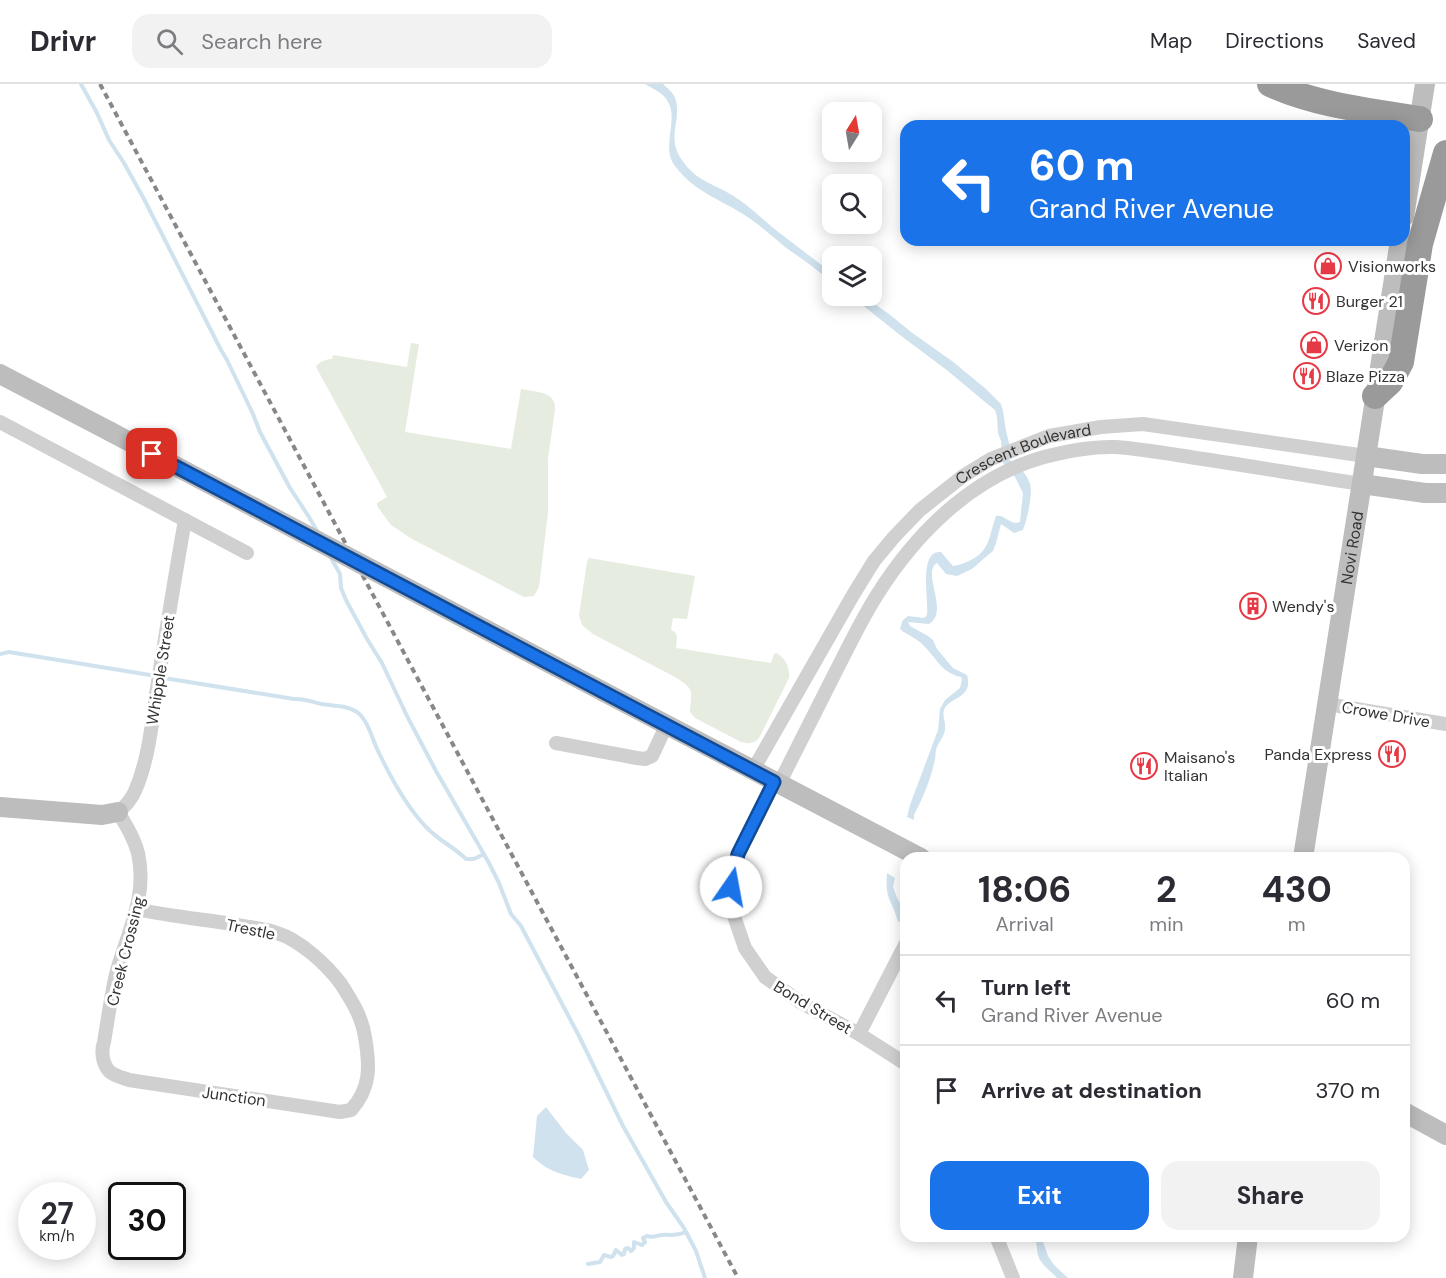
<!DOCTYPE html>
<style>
:root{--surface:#fff;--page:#f2f2f3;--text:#2b2b33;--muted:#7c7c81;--line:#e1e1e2;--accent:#1a73e8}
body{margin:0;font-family:"DM Sans",sans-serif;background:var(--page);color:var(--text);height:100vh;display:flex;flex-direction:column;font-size:22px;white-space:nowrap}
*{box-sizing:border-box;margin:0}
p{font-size:20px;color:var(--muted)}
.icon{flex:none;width:33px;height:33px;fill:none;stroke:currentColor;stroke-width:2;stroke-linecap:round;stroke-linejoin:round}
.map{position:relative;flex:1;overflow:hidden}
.sheet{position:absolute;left:900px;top:768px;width:510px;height:390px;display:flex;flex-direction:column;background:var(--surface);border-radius:18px;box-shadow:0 3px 15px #0003}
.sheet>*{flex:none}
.banner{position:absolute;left:900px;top:36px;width:510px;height:126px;border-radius:18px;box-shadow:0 3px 15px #0003;background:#1a73e8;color:#fff;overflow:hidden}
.needle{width:39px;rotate:11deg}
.controls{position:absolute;left:822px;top:18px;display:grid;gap:12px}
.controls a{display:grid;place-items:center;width:60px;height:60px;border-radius:12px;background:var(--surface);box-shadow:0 3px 15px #0003;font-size:30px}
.speed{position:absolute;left:18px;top:1098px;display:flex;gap:12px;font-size:30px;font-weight:700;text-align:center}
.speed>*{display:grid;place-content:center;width:78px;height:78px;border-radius:50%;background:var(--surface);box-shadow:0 3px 15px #0003;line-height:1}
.speed small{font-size:15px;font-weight:400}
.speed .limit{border:3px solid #111;border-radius:9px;background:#fff;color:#111}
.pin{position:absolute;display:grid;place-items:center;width:51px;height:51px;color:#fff;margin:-26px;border-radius:12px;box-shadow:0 3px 9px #0006}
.me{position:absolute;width:66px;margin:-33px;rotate:12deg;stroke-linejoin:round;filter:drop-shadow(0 0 4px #0008)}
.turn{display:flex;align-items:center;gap:21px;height:126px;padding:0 30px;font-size:27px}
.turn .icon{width:78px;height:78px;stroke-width:2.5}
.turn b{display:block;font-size:42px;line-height:51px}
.eta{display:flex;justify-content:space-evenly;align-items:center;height:102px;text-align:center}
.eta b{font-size:36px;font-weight:700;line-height:42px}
.action{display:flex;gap:12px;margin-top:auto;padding:12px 30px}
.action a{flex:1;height:69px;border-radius:18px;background:var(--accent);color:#fff;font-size:24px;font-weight:700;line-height:69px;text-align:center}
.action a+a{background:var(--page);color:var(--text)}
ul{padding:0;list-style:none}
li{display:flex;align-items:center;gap:18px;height:90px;padding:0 30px;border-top:2px solid var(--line)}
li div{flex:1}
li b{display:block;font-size:22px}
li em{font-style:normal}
header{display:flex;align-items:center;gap:36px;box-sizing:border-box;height:84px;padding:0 30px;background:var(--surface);border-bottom:2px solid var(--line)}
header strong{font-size:28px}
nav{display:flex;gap:33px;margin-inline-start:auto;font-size:21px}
.search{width:420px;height:54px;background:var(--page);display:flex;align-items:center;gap:15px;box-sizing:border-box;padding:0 21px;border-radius:18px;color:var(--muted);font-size:22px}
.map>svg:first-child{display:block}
.green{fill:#e6ecdf}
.water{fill:#cfe2ee}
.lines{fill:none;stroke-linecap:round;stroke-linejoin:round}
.stream{stroke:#cfe2ee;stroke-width:4}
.street{stroke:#d0d0d0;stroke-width:14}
.secondary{stroke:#bdbdbd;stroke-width:20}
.highway{stroke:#9a9a9a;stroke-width:26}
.rail{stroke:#888;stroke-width:4;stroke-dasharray:6 4.5;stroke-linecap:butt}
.secondary-bridge{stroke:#bdbdbd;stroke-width:20}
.route-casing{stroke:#114b97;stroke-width:15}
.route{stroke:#1a73e8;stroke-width:10}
.labels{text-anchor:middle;stroke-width:6;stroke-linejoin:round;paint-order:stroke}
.poi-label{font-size:16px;fill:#333;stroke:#fff;text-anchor:start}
.street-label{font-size:16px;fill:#333;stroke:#fff}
</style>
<header>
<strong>Drivr</strong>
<div class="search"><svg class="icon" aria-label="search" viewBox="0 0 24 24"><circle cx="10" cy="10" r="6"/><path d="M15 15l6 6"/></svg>Search here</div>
<nav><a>Map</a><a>Directions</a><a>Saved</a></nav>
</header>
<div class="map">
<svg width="1446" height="1194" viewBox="0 0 1446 1194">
<rect width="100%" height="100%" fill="#fff"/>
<path class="green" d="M411,259L419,260L405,348L511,365L521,305C535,308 557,307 555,326L548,374V429L539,503L534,512L524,513L412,455L391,441L377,422V419L387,413L316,283C318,278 327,275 332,275L333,271L407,283Z
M589,474L695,492L687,535L673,534L671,546C680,549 676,557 676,564L771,579L774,570L776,569C786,574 790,584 789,594L759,654C754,660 748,660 741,658L695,634L690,628C691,607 696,606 675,593L593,550L582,541L579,531L587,478Z"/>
<path class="water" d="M645,0H663C667,4 673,8 675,14C683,36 665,52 682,76C697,99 717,100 738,115C753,125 766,139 781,150C798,163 815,176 832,189V198C817,186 801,174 785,163C773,153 762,143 749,134C723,116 695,109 675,82C660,63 680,35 667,16C662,8 653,5 645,0Z
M851,212H863L889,230L911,248L952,277L986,305L1001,320L1003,327L1006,347L1010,363L1008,375C1017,380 1027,390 1030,400C1033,410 1027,436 1023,446L1014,449L1001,440L996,459L993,467L988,471L972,485L957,492L946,490L937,479C921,489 950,527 929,540L908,538L910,542L928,552L933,556L937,565L953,584L967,591C974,615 948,613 944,626C942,633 946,638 945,645C945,652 938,658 936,666C935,669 936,672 935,675C931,695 923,714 914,731V736L907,733L910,721L938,646L940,625L945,616L960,604L962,596L961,593C942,589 937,575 925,563C919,556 909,551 902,547L900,544L903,536L908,532L924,534L927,531C929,518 918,465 941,468L953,482C960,481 965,479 971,476C991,466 989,450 996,432C1005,430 1010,442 1020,438L1023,409L1015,393L1003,379L1001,357L998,349L997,333L995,326L985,318L948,287L900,251Z
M887,789L895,794L893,803L897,814L903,824L902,837L898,838C896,830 894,826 891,819C886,810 886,799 887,789Z
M546,1023L566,1049L583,1066L589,1086L581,1095C560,1090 549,1088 533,1073L537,1032Z
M1033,1152H1041L1048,1172L1054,1181L1068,1194H1057C1051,1187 1040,1180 1038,1171C1036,1163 1038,1160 1033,1152Z"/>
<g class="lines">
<path class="stream" d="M81,0L97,29L109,56L124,79L144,115L221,266L227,276L253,330L260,348L290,404L309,433L317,447
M330,472L340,490L341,504L346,516L367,555L382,579L407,632L436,687L489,779L499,799L511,830L521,842L579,952L623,1042L666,1118L684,1144L696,1167L705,1194
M0,570L9,568L150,591
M164,594L294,615C304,614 312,618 321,620C334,622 346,621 357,628C369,637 372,656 379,669C391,694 407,723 426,743C438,756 454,763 466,775H474L484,770
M588,1180L600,1178L604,1171L611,1173L613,1172L616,1166L622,1171L624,1170L625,1165L628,1164L631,1167L634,1164V1158L642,1161L645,1158L643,1154L647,1152C653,1154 655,1152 661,1151C672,1150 675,1153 686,1148"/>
<g class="street">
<path d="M0,338L247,469"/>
<path d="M1327,620L1446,640"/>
<path d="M556,659L637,674L645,675L652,672L667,640"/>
<path id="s1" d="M753,686L853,511L874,477L894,453L920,426L963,392L991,375L1049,352L1101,343L1143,340L1366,372"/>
<path d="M774,698L738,770L731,803L735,835L745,864L765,893L800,918L859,950"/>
<path d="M779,700C797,664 816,627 834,591C848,564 861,536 877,511C916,449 972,393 1044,373C1067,367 1091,362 1116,363C1143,365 1170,370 1196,374C1252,382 1307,392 1362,400"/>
<path d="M137,825C168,832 200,835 232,840C247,843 263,844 277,849C300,856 327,881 341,900C352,917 362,933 365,953C370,982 371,1004 351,1026L340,1028L129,996C124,994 115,992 110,988C102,980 101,967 104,958C108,935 111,912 116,890C127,849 148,813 138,769C134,754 126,741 118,728C126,722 131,716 135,707C149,675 152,638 157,604C166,548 175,492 185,436"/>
<path d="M906,859L859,950L906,980"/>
<path d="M996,1152L1013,1194"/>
</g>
<g class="secondary">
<path d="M1404,133L1425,0"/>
<path d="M0,290L111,348"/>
<path d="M1366,372L1422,380H1446"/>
<path d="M1362,400L1425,409H1446"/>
<path d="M604,608L921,774"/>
<path d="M0,723L102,731L118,728"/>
<path id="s2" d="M1303,774L1400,156"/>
<path d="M1404,1028L1446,1051"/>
<path d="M1243,1194L1248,1152"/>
</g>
<path class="highway" d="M1270,0C1316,21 1370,27 1420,35
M1375,312L1390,298L1401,278L1420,160L1446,69"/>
<path class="rail" d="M100,0L738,1194"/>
<path class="secondary-bridge" d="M111,348L604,608"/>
</g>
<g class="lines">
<defs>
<path id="route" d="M152,370L774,698L738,770L731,803"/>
</defs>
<use href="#route" class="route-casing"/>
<use href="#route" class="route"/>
</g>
<defs>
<symbol id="shop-ring" viewBox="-11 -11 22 22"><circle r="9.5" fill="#fff" stroke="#e63946" stroke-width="1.5"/><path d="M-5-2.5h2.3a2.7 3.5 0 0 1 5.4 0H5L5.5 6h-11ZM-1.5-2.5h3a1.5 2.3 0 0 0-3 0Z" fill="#e63946"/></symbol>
<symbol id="restaurant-ring" viewBox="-11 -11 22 22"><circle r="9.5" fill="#fff" stroke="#e63946" stroke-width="1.5"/><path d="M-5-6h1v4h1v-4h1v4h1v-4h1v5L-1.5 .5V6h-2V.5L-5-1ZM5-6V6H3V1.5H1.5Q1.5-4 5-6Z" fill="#e63946"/></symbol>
<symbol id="building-ring" viewBox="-11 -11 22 22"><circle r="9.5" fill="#fff" stroke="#e63946" stroke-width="1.5"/><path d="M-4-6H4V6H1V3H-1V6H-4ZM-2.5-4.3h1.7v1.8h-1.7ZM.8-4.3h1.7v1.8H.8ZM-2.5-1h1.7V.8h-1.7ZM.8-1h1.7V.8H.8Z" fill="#e63946"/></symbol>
</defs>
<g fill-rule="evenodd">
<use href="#shop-ring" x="1313" y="167" width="30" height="30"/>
<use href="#restaurant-ring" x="1301" y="202" width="30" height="30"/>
<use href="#shop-ring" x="1299" y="246" width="30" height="30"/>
<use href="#restaurant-ring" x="1292" y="277" width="30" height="30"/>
<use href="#building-ring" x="1238" y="507" width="30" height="30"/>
<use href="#restaurant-ring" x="1377" y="655" width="30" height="30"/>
<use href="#restaurant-ring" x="1129" y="667" width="30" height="30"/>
</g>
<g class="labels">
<g class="poi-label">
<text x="1348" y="188">Visionworks</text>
<text x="1336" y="223">Burger 21</text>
<text x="1334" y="267">Verizon</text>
<text x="1326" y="298">Blaze Pizza</text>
<text x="1272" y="528">Wendy's</text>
<text x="1372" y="676" text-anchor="end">Panda Express</text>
<text x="1164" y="679">Maisano's<tspan x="1164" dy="18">Italian</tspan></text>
</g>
<g class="street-label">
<text dy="6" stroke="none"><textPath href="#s1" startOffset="430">Crescent Boulevard</textPath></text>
<text dy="6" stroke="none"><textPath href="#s2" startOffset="314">Novi Road</textPath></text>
<text transform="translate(160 586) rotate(-81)" y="6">Whipple Street</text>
<text transform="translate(1386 630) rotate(10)" y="6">Crowe Drive</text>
<text transform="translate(251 845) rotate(12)" y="6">Trestle</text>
<text transform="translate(125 867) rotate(-76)" y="6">Creek Crossing</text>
<text transform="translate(813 923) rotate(31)" y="6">Bond Street</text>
<text transform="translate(234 1012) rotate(8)" y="6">Junction</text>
</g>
</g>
</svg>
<div class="controls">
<a><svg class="needle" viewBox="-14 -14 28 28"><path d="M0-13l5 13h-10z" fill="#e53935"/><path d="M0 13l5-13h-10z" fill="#7c7c81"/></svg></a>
<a><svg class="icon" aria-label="search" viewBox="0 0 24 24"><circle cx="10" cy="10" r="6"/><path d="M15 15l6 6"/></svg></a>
<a><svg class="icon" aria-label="layers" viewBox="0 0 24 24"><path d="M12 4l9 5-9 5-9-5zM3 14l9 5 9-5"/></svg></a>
</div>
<div class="speed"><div>27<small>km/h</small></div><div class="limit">30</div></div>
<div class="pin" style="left:152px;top:370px;background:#d93025"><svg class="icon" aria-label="arrive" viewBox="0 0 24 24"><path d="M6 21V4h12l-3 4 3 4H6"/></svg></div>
<svg class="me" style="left:731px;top:803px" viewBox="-20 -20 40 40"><circle r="19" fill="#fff"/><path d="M0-13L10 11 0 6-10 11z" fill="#1a73e8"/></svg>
<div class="banner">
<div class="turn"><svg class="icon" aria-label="left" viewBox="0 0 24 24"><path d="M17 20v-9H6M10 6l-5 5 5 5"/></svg><div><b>60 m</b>Grand River Avenue</div></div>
</div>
<section class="sheet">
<div class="eta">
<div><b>18:06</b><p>Arrival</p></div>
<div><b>2</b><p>min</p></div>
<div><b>430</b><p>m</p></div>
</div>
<ul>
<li><svg class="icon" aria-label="left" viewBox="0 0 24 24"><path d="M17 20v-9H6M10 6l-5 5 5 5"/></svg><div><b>Turn left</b><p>Grand River Avenue</p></div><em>60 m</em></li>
<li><svg class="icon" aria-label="arrive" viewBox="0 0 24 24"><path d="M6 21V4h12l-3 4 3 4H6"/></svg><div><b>Arrive at destination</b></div><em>370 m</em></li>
</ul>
<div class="action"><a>Exit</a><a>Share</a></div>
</section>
</div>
